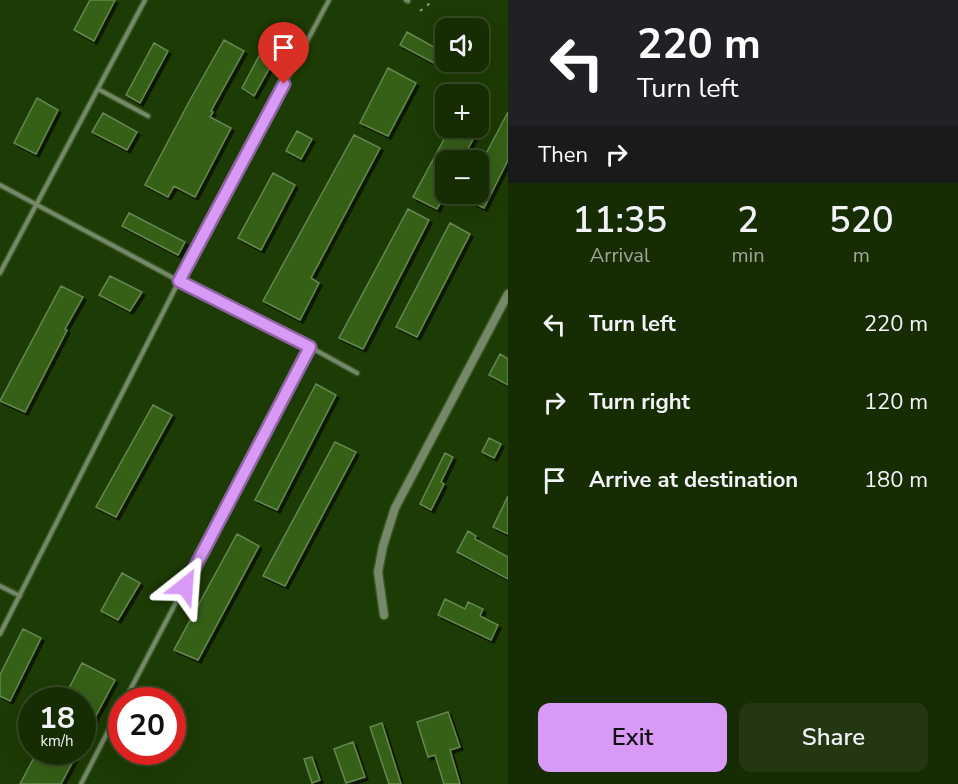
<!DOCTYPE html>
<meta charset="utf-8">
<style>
:root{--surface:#162c03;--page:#233812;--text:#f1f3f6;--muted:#9ea79a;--line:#354825;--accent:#d99af7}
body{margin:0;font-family:"Nunito Sans",sans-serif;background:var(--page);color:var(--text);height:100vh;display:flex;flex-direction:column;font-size:22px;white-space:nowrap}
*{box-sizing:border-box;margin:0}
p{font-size:20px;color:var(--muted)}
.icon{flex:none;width:33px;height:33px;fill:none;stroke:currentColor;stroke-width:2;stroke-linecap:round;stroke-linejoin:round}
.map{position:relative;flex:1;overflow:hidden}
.details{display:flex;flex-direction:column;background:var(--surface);width:450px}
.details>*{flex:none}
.banner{background:#202124;color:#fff;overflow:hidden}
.fabs{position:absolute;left:435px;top:18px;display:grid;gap:12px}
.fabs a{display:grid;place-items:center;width:54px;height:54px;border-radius:12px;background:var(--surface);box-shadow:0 6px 24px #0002,0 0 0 2px var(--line);font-size:30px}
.speed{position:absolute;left:18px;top:687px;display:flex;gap:12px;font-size:30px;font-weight:700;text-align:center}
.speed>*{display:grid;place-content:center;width:78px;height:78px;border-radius:50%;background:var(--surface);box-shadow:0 6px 24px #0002,0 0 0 2px var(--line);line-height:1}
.speed small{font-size:15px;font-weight:400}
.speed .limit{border:9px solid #d22;background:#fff;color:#111}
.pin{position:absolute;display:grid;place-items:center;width:51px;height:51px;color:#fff;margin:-62px -26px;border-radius:50% 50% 50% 0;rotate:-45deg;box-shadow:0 0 6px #0007}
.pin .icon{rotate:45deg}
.me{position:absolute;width:66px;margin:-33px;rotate:28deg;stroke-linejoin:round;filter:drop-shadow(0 0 4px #0008)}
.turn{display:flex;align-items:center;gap:21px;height:126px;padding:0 30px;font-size:27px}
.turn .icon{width:78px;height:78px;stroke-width:2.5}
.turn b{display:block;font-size:42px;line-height:51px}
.then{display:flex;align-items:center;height:57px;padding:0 30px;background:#0003;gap:12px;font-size:22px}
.eta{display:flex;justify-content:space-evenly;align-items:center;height:102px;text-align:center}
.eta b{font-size:36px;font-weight:600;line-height:42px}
.primary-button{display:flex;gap:12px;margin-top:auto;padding:12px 30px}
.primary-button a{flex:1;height:69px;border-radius:12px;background:var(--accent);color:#111;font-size:24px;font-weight:600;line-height:69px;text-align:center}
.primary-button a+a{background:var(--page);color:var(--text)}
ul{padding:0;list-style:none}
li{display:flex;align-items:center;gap:18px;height:78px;padding:0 30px}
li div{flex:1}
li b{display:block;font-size:22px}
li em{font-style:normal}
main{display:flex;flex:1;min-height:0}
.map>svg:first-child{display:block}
.building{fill:#356013;stroke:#668752;stroke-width:1.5;filter:url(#shadow)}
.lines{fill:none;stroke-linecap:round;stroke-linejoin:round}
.service-casing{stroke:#3a5724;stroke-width:7}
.minor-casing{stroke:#3a5724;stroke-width:11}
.service{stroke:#75896a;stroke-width:4}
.minor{stroke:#75896a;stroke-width:8}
.rail{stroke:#889f78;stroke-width:2;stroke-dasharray:3 6;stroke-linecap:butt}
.route-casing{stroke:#8d64a1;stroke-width:15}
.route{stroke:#d99af7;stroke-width:10}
</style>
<main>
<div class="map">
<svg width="508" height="784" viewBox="0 0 508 784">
<defs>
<filter id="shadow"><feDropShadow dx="3" dy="3" stdDeviation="0" flood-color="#0009"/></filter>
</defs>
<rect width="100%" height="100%" fill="#1d3b04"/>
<path class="building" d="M90,0H115L94,41L74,30Z
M276,24L290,31L254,96L242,88Z
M407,32L441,51L434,63L400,45Z
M224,40L244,51L211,111L213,112L210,117L231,128L195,197L174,186L168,197L145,185L190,100Z
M154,43L168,51L140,103L126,95Z
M388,68L416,83L388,136L360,123Z
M37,98L58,110L36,154L14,143Z
M508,112V160L484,208L463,198L466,194H478V169Z
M103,113L137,132L127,150L92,132Z
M450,128H479L462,160H446V193L437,209L413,197Z
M297,131L312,139L301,159L286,151Z
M354,135L380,148L311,278L319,283L300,320L263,301Z
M273,173L295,185L261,250L238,238Z
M408,209L429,220L363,349L339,338Z
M129,213L185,242L178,255L122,226Z
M450,223L470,234L417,337L396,327Z
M110,276L142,292L130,311L99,295Z
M61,286L83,297L65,329L67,330L25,412L0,401Z
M500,354L508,359V385L489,375Z
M316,384L336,395L277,510L255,500Z
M153,405L172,415L116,517L96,507Z
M489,438L501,444L494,458L482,452Z
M335,442L356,452L285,586L263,576Z
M445,453L453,457L441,482L444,484L431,510L420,504Z
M508,496V534L493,527Z
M468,531L476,536L475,539L508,557V579L457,552Z
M237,534L259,546L198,660L174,650Z
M122,573L140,583L118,620L101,611Z
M445,599L465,609L468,602L483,609L480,616L498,625L491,640L438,615Z
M23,629L41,638L10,701L0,696V675Z
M82,663L115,680L82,742V700H63Z
M448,712L460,747L450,750L460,784H444L435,755L428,757L417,722Z
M382,723L401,784H389L370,727Z
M353,742L365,777L346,783L334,749Z
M37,752H78L61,784H20Z
M312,757L320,780L312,783L304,759Z"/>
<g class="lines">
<defs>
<path id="service" d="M406,0L408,1
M98,89L148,116
M0,185L179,281L310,347L357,373
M0,273L145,0
M0,586L20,596
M0,634L179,281L329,0
M123,700L128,694L310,347
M81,784L122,704"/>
<path id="minor" d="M384,615L378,572L383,546L395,508L508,294"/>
</defs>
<use href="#service" class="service-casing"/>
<use href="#minor" class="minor-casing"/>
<use href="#service" class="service"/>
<use href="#minor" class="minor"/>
<path class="rail" d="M420,11L434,0"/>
</g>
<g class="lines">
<defs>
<path id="route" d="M185,586L310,347L179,281L284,84"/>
</defs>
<use href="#route" class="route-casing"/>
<use href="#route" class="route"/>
</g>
</svg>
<div class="fabs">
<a><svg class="icon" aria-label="sound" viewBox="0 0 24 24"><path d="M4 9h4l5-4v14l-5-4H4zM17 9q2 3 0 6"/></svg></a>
<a>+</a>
<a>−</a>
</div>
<div class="speed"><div>18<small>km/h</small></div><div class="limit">20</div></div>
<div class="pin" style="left:284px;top:84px;background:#d93025"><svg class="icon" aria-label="arrive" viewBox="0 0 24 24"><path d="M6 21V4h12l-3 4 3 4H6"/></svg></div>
<svg class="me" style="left:185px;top:586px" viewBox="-20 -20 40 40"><path d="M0-17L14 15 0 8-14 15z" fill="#d99af7" stroke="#fff" stroke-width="4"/></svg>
</div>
<section class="details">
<div class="banner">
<div class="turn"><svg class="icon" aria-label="left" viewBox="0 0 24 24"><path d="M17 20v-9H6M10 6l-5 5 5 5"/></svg><div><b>220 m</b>Turn left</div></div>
<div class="then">Then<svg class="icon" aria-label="right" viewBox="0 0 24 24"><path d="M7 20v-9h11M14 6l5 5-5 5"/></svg></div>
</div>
<div class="eta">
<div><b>11:35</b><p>Arrival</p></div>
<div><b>2</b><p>min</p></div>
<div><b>520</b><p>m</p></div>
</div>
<ul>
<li><svg class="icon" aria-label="left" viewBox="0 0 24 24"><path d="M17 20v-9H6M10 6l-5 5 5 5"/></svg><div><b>Turn left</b></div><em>220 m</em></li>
<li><svg class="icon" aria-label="right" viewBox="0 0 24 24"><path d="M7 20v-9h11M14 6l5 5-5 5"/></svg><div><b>Turn right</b></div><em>120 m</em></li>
<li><svg class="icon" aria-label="arrive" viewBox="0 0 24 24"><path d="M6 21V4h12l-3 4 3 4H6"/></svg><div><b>Arrive at destination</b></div><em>180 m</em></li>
</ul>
<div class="primary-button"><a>Exit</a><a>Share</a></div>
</section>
</main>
